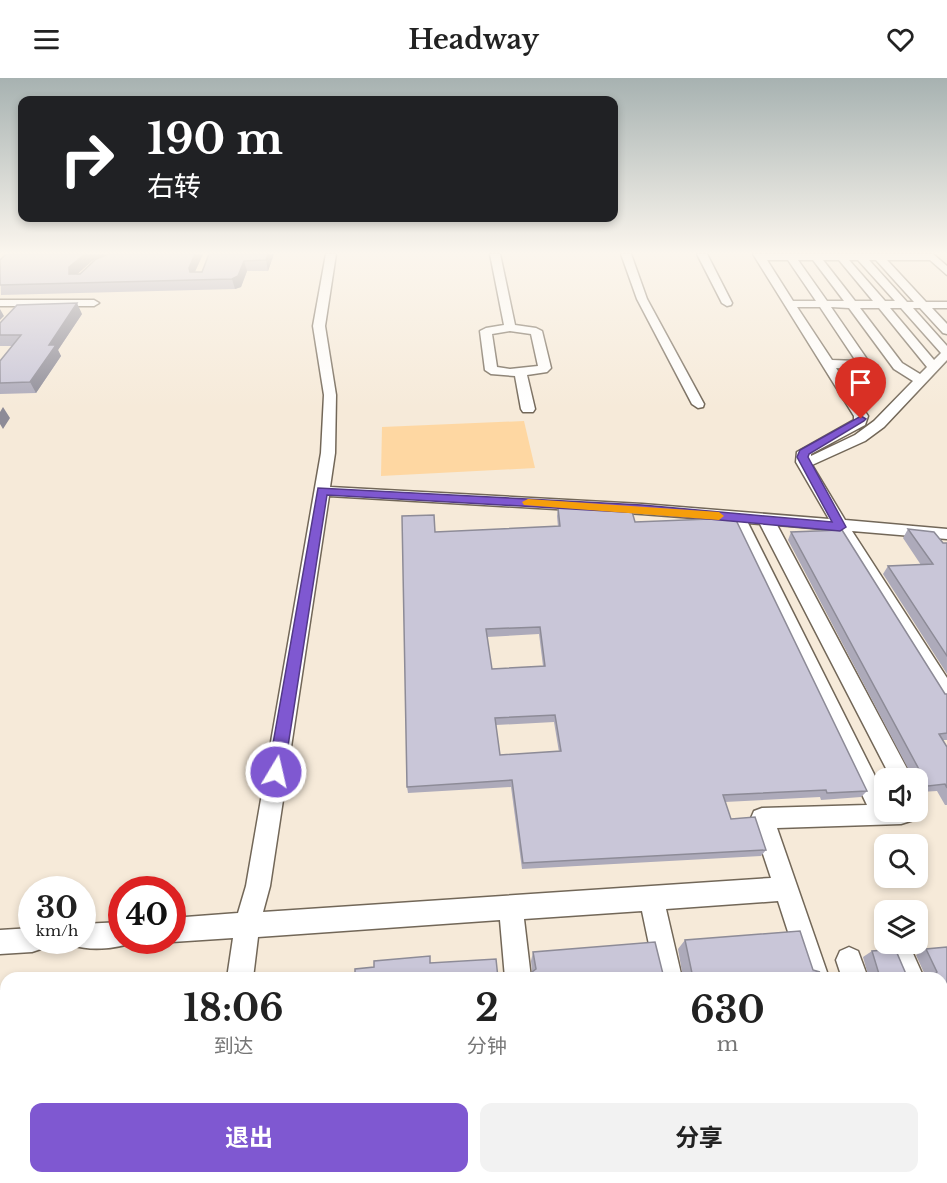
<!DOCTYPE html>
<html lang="zh">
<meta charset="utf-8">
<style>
:root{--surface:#fff;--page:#f2f2f2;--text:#222;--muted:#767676;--accent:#7f58d1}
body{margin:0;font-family:"Libre Baskerville","Noto Sans SC",serif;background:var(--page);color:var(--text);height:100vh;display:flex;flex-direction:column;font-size:22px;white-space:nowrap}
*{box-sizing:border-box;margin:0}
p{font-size:20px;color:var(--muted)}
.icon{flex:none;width:33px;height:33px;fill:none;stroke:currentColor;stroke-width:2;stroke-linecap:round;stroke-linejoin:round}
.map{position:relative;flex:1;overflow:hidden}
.details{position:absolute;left:0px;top:894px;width:948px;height:212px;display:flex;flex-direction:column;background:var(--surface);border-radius:18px 18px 0 0;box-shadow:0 3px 9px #0003}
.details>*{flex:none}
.guide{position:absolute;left:18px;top:18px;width:600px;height:126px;border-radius:12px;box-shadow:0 3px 9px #0003;background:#202124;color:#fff;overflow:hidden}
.controls{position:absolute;left:874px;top:690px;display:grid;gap:12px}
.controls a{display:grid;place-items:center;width:54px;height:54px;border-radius:12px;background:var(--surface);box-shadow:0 3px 9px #0003;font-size:30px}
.speed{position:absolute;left:18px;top:798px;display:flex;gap:12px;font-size:30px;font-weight:700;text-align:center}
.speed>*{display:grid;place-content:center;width:78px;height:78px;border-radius:50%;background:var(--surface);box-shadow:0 3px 9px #0003;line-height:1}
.speed small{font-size:15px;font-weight:400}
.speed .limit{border:9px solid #d22;background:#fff;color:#111}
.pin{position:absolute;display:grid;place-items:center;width:51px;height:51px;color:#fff;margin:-62px -26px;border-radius:50% 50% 50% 0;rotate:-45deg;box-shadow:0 0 6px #0007}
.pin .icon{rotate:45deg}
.me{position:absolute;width:66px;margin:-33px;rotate:9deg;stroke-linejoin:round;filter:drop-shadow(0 0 4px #0008)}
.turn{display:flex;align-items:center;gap:21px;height:126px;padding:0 30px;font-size:27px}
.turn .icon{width:78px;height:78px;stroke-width:2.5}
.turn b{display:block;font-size:42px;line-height:51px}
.eta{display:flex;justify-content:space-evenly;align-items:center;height:102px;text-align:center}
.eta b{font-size:36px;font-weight:700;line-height:42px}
.button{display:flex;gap:12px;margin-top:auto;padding:12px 30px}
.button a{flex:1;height:69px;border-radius:12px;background:var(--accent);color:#fff;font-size:24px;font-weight:700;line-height:69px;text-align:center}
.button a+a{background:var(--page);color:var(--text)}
header{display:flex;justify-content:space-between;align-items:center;height:78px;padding:0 30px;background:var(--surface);font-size:27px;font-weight:700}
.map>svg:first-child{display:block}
.green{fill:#fed7a2}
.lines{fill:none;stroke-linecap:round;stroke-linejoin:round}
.minor-casing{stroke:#726758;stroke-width:3}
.minor{fill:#fff;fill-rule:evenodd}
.wall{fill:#adaaba;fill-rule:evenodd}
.shaded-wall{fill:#8d8b97}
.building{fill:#c9c6d8;stroke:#8d8b97;stroke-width:1.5;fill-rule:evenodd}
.route{fill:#7f58d1;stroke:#533988;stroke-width:1.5}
.slow{fill:#f59e0b}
</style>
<header><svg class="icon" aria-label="menu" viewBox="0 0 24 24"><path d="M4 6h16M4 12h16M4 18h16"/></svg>Headway<svg class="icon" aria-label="heart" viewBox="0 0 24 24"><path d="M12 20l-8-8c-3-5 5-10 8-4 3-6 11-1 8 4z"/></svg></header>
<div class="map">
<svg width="947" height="1105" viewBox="0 0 947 1105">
<rect width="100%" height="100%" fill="#f6ead9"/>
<path class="green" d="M524,343L535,390L381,398L382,349Z"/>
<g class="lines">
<defs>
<path id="minor" d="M326,176H336L325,248L336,317L335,375L330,409L642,426L829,441L796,384L797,374L854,342V338L753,176H933L947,188V197L930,182H887L926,224H947V230H932L947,246V256L943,255L920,230H913L947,268V282L884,349L865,363L812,387L845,442L947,451V461L852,453L947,600V624L940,622L835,452L777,447L912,700H891L760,446L748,445L885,718V734H918V729L920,734L917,741L901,746L777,750L829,900H803L778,823L666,831L682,900H656L642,833L524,841L531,900H505L500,842L258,859L253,900H227L233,860L172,864L168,862H172V840L238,835L246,808L321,375L324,317L313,248ZM767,182H788L816,223H793ZM798,182H813L844,223H827ZM823,182H839L873,223H855ZM849,182H858L895,223H885ZM869,182H876L914,224H907ZM797,229H820L856,283L832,282ZM831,229L849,230L894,291L913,303L874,343L855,357L811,378V376L865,347L868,338L836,290L865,291L871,287ZM860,230H879L927,289L920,296L902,285ZM890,230H901L941,275L934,282ZM329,418L642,436L732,443L867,727L762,730L754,733L751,740L771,800L263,834L270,808Z
M490,176H500L515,247L536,250L542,253L551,290L547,294L527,297L535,331L533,334H523L521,331L515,298L491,296L485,292L480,253L486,250L504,247ZM510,253L531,256L538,288L510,291L497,289L492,256Z
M621,176H631L647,221L704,326L703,329L698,330L692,326L637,221Z
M697,176H707L732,225L731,227L727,228L722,225Z
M0,222H94L99,225L94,228H0Z
M122,844V862H132L131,865C115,871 89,873 73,867L71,862H82V846Z
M32,850V862H44L41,871L32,874L0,876V852Z
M902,867L911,871L924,900H898L889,880L893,871Z
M849,869L858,873L868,900H842L836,882L840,873Z
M0,982H6V1010H0Z
M947,1036V1066L942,1067V1037Z
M6,1086V1100H23L21,1105H0V1088Z
M942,1097L945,1105H915L913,1100H942Z
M199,1100H229L228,1105H198Z
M522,1100H552L553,1105H523Z
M699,1100H729L730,1105H700Z
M868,1100H898L900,1105H870Z"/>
</defs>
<use href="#minor" class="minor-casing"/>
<use href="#minor" class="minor"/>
</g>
<path class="wall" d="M6,176H106L105,178L203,176L195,194H202L209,176H274L268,193H247L241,209L235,211L1,217L0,182ZM95,182L80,196H77L92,183Z
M82,236L58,272L61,278L36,315L0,316V283L12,268H0V245Z
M558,430L635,444L867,713L861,719L821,722L820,719L725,724L731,741L766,772L761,778L522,791L511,709L408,715L407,709L435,454L558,449L557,438ZM539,556L543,588L492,591L487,559ZM554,644L559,674L500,677L496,647Z
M908,451L943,465H947V596L883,496L888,488L921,487L903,460Z
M791,454L945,616H947V662H943L947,669V727H945L937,713L920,714L918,710V700H913L788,462Z
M685,862L813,892L820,894L810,900H683L678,871Z
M947,869V1016H942V900H863L868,897L863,879L872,873L897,875L906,896L925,897L916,877L926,871Z
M533,874L664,900H530L532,894L531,883Z
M0,912H6V962L0,963Z"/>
<path class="shaded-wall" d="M85,176H106L104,178L92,183L74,199L69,196V189Z
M195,176H203L192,200L189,190Z
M268,176H274L268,193L266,182Z
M244,183L247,193L241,209L235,211L232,201Z
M77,225L82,236L58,272L61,278L36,315L30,304L49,267Z
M0,231L4,238L0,242Z
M3,329L10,340L3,351L0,346V334Z
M0,1019L6,1020V1054L0,1074Z
M77,1100H90L89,1105H75Z"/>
<path class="building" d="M6,176H85L69,189V196H80L96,181L109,176H195L189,190L190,194H202L209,176H268L266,182L244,183L238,198L232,201L0,207V182Z
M77,225L49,267H56L30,304L0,305V283L21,257H0V245L17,227Z
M558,430H631L635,444L735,440L867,713L827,715L826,712L723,717L731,741L755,739L766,772L523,785L512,702L407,709L402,438L434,437L435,454L560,448ZM540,549L545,588L492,591L486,551ZM555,637L561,673L500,677L495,640Z
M908,451L934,454L943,465H947V578L888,488L933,486Z
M842,452L945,616H947V655L939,656L947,669V710L945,706L928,708L791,454Z
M800,853L813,892L820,894L745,900H693L685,862Z
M655,864L664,900H533L532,894L536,891L533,874Z
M947,869V1014H942V900H869L868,897L879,896L872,873L897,871V875L906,896L935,897L937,894L926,871Z
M430,878V885L496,881L498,900H355V891L374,889V883Z
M133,899L132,900H112Z
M0,912H6V955L0,956Z
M9,1100H77L75,1105H20L22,1100L10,1101Z
M334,1100H521V1105H334Z"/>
<linearGradient id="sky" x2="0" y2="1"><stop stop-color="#a7b2b1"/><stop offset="0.53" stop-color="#fbf6ee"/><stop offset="1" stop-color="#fbf6ee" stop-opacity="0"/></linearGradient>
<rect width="947" height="330" fill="url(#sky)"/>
<path class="route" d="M861,338L866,341L864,343L809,376L808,379L846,449L840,453L642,435L327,417L284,694L282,699L276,701L270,699L268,694L318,410L642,427L832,444L797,379L800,372Z"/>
<path class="slow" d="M528,421L719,434L724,438L719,442L524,427L522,424Z"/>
</svg>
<div class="controls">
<a><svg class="icon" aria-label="sound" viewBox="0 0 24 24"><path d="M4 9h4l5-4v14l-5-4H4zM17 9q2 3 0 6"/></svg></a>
<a><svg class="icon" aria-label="search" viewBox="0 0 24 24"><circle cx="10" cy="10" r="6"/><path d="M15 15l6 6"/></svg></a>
<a><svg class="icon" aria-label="layers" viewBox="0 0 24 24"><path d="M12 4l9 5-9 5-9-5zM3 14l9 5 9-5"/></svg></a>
</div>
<div class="speed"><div>30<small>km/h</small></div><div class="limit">40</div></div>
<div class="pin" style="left:861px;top:341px;background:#d93025"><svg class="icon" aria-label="arrive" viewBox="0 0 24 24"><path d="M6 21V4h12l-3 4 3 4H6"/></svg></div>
<svg class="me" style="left:276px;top:694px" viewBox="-20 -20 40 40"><circle r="17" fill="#7f58d1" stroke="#fff" stroke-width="3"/><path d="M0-11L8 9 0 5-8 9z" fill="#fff"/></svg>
<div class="guide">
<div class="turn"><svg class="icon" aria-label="right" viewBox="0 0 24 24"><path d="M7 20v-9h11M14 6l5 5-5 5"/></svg><div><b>190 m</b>右转</div></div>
</div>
<section class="details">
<div class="eta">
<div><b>18:06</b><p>到达</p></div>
<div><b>2</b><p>分钟</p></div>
<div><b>630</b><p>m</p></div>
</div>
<div class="button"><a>退出</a><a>分享</a></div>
</section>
</div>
